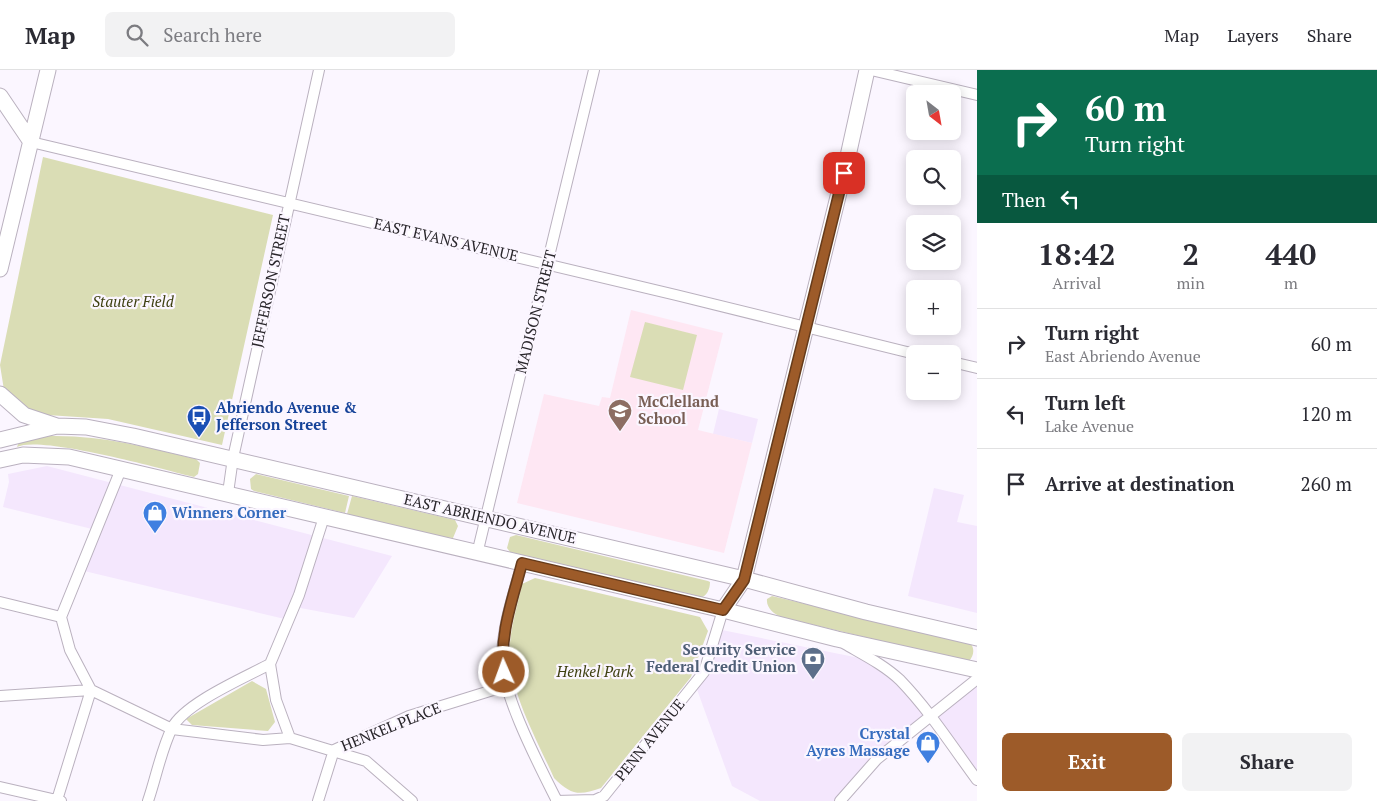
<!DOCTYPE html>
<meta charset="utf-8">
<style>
:root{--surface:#fff;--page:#f2f2f3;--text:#2b2b33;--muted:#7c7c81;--line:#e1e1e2;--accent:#9d5b29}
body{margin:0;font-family:"PT Serif",serif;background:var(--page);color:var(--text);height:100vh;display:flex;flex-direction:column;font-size:19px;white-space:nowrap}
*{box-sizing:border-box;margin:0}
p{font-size:16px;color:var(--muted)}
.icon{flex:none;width:28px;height:28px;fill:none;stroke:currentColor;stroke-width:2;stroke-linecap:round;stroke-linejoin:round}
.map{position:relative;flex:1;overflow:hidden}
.panel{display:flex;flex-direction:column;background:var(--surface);width:400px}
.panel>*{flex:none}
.banner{background:#0b6e4f;color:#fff;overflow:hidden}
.needle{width:32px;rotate:149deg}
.buttons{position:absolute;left:906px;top:15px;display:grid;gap:10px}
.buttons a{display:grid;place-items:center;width:55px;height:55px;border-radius:8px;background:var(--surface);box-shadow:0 2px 12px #0003;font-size:25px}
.pin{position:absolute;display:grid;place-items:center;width:42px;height:42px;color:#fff;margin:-21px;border-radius:10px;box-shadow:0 2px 8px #0006}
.me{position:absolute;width:55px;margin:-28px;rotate:358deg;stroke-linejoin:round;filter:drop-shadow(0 0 4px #0008)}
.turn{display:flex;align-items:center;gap:18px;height:105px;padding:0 25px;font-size:22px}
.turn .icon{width:65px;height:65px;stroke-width:2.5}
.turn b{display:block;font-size:35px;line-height:42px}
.then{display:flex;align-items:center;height:48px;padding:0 25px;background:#0003;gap:10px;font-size:19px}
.eta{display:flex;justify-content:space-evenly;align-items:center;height:85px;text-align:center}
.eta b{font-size:30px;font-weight:800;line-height:35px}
.cta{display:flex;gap:10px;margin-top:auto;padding:10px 25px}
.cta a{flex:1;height:58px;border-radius:8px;background:var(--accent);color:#fff;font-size:20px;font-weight:800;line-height:58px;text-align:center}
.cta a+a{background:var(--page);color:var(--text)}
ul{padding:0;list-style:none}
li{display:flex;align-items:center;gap:15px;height:70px;padding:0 25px;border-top:1px solid var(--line)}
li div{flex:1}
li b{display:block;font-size:19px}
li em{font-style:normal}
header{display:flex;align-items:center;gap:30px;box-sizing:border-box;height:70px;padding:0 25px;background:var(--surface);border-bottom:1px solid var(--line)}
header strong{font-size:24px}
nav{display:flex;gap:28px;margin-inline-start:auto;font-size:18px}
.search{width:350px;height:45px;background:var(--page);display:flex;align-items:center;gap:12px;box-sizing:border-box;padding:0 18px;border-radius:8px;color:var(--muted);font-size:19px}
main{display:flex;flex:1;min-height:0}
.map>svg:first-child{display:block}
.built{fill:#f4e7fd}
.education{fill:#fee7f3}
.green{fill:#daddb5}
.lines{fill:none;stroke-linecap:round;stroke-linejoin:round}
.street-casing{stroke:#bab1bf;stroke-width:12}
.secondary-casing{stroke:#bab1bf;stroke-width:17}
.street{stroke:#fff;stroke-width:10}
.secondary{stroke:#fff;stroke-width:15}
.route-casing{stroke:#663b1b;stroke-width:12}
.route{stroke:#9d5b29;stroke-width:9}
.labels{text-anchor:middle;stroke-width:4.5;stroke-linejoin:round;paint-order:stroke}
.street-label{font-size:15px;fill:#29262b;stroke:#fbf6ff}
.park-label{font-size:15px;font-style:italic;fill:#3e4011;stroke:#fbf6ff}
.education-label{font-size:15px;font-weight:bold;fill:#785e54;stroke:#fbf6ff;text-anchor:start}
.transit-label{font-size:15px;font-weight:bold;fill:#164399;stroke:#fbf6ff;text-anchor:start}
.shop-label{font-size:15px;font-weight:bold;fill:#366cbe;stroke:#fbf6ff;text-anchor:start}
.service-label{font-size:15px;font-weight:bold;fill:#4e5e75;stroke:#fbf6ff;text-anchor:end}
</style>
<header>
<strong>Map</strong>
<div class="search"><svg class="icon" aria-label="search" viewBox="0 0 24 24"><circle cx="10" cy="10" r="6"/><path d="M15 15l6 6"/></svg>Search here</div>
<nav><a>Map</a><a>Layers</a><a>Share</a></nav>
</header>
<main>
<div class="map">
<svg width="977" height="731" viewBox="0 0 977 731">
<rect width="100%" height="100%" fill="#fbf6ff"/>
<path class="built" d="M719,339L758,349L752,373L713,364Z
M47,396L392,486L354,548L295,537L289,550L80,500L96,460L3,437L9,412L8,404Z
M934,418L964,425L957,452L977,456V543L908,526Z
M717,559L874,591L930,645L971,614L977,616V710L930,646L877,689L840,731H760L732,716L695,614Z"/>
<path class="education" d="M631,240L723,263L698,360L752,373L724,483L517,433L544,324L599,336L602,327L610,328Z"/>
<path class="green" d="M43,87L273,145L222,375L108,349L32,344L4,320L0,295Z
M645,252L697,265L683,320L630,307Z
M50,366C101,365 147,377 196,389L200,393L198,404L194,407C162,399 40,365 17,377L19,372Z
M256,404L349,426L345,443L254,421L251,419L250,409Z
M352,426L455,450L458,456L453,468L443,467L347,444Z
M516,465L708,511L710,512C710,519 707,526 700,528L510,482L507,478L510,467Z
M535,508L700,547L708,561L691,607L601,718C579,726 571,725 554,708C538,672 513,628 510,589C508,564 517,538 522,514Z
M772,526L970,573C975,578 974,586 969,591H965L781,547C774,544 766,538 767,529Z
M252,611L266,619L275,652L268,661L192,655L186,649Z"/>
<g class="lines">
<defs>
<path id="street" d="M871,0L977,25
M31,72L676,225L915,284
M952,292L977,298
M121,399L61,547L70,580L91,620L172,659L263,670L290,668L366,691L412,731
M228,423L233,388L319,0
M477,484L594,0
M522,493C514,523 503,553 502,586C501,623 539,695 557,731
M0,532L61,547
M845,574C864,585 884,595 900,610C929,640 952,676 977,710
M0,626L91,620L57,730
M290,668L276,630L270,594L299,525L324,447
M0,717L61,731
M148,731C156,708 161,680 172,658C185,633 244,608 270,594
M318,731L334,680L409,646L506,616
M556,731L595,730L604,726L704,602L723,540
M840,731L877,689L977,609"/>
<path id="secondary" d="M0,26L31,72
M0,199L48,0
M0,324L24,345L57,356
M0,370L57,356L86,357L133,366L744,509L866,542L977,568
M0,390L23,385L69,387L723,540L837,569L977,600
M723,540L744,509L848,86L867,0"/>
</defs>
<use href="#street" class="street-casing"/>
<use href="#secondary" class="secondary-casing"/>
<use href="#street" class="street"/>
<use href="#secondary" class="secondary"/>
</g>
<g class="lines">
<defs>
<path id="route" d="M504,602C499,564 513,529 522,493L723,540L744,510L844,103"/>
</defs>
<use href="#route" class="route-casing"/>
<use href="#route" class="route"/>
</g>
<defs>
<symbol id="school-pin" viewBox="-11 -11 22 30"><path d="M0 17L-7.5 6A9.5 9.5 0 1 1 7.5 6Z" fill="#8d6e63" stroke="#fbf6ff"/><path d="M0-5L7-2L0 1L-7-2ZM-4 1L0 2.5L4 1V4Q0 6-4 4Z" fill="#fff"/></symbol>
<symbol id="bus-pin" viewBox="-11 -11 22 30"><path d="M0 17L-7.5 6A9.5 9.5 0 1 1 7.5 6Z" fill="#1a4fb4" stroke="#fbf6ff"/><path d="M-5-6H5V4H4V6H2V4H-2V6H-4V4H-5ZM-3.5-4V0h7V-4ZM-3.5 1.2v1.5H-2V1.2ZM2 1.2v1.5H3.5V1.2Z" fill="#fff"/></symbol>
<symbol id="shop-pin" viewBox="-11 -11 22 30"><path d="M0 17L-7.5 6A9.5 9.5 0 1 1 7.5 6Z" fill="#3f7fe0" stroke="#fbf6ff"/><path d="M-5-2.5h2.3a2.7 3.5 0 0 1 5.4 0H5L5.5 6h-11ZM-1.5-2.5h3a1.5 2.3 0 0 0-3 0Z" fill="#fff"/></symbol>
<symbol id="bank-pin" viewBox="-11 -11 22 30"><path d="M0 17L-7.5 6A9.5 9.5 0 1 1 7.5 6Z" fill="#5c6f8a" stroke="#fbf6ff"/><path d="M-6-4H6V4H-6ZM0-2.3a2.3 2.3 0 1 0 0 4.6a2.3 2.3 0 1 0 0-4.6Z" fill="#fff"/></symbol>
</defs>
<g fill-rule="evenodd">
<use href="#school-pin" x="606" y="327" width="28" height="38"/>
<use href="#bus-pin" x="185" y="333" width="28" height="38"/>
<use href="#shop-pin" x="141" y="429" width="28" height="38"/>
<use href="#bank-pin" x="799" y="575" width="28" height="38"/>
<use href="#shop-pin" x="914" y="659" width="28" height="38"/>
</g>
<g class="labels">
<g class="street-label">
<text transform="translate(446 170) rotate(13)" y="5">EAST EVANS AVENUE</text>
<text transform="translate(271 211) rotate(-78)" y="5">JEFFERSON STREET</text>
<text transform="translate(536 242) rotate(-76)" y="5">MADISON STREET</text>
<text transform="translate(490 449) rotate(13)" y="5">EAST ABRIENDO AVENUE</text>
<text transform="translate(391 657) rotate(-22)" y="5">HENKEL PLACE</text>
<text transform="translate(650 670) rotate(-51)" y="5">PENN AVENUE</text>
</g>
<g class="park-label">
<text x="133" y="237">Stauter Field</text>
<text x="595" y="607">Henkel Park</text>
</g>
<g class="education-label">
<text x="638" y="337">McClelland<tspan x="638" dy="17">School</tspan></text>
</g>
<g class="transit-label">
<text x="216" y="343">Abriendo Avenue &amp;<tspan x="216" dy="17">Jefferson Street</tspan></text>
</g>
<g class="shop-label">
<text x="172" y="448">Winners Corner</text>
<text x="910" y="669" text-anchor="end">Crystal<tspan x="910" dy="17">Ayres Massage</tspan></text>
</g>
<g class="service-label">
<text x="796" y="585">Security Service<tspan x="796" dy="17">Federal Credit Union</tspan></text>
</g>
</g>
</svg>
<div class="buttons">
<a><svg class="needle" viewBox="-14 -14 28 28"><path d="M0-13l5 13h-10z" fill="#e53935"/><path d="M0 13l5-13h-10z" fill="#7c7c81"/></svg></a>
<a><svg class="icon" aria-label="search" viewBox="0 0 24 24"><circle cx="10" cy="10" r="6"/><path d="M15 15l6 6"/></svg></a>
<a><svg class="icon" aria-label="layers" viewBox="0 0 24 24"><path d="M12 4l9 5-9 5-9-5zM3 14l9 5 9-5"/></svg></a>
<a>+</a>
<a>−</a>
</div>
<div class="pin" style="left:844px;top:103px;background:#d93025"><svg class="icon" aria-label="arrive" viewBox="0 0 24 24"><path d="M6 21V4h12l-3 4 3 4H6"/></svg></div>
<svg class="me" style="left:504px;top:602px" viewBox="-20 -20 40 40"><circle r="17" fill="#9d5b29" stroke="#fff" stroke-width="3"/><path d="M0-11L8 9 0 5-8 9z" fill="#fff"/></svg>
</div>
<section class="panel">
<div class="banner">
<div class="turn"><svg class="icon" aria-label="right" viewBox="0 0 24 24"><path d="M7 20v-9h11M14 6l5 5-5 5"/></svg><div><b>60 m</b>Turn right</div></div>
<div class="then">Then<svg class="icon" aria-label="left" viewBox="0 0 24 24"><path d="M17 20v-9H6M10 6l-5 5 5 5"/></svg></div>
</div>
<div class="eta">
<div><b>18:42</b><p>Arrival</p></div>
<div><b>2</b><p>min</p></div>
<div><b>440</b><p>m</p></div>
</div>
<ul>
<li><svg class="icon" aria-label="right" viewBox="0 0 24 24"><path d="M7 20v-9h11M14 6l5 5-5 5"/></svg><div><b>Turn right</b><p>East Abriendo Avenue</p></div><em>60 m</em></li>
<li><svg class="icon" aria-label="left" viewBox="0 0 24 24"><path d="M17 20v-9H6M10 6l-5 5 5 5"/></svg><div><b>Turn left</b><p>Lake Avenue</p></div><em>120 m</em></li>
<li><svg class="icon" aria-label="arrive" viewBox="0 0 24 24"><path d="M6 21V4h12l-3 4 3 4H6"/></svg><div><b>Arrive at destination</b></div><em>260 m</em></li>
</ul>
<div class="cta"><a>Exit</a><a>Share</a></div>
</section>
</main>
